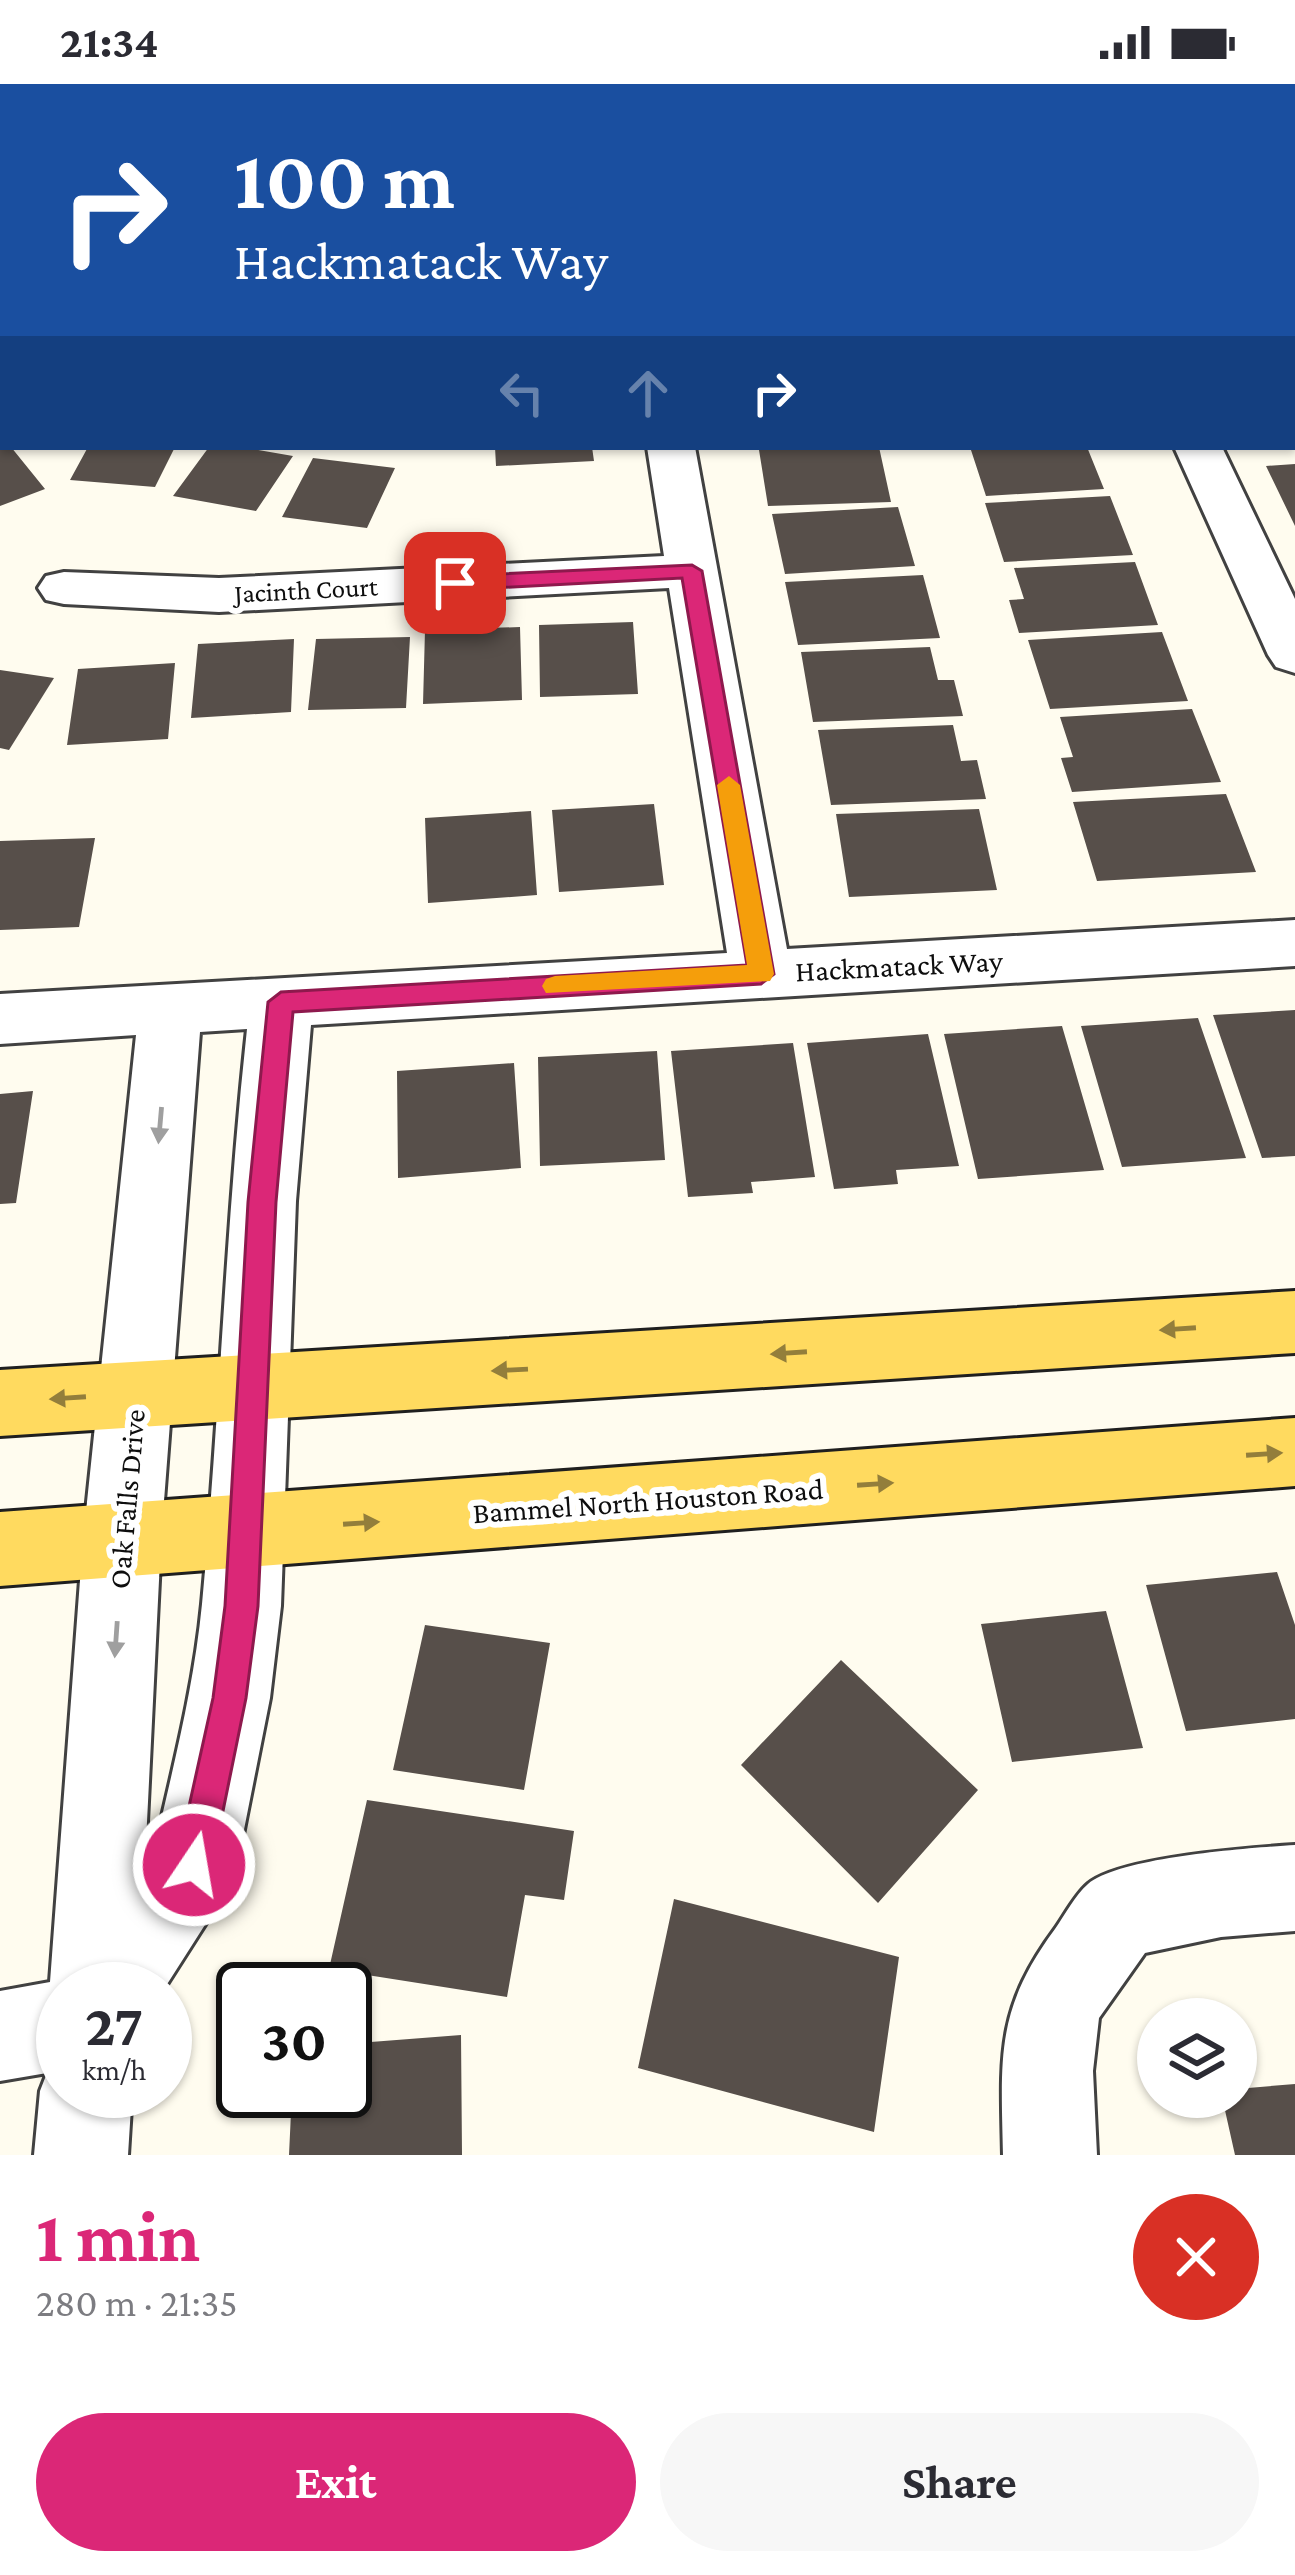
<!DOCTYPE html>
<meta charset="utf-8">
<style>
:root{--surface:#fff;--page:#f7f7f7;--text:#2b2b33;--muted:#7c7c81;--accent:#db2777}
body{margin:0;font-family:"Crimson Pro",serif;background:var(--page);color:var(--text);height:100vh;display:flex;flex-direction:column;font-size:45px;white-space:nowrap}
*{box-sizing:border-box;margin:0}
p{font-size:39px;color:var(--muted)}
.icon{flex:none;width:66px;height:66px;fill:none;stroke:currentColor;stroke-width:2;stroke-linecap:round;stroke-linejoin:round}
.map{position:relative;height:2071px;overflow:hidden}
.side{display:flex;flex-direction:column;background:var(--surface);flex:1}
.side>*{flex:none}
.guide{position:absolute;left:0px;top:0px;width:1296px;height:366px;box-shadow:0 3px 9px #0004;background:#1a4fa0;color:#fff;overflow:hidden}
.tools{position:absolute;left:1137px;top:1914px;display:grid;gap:24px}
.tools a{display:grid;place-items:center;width:120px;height:120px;border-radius:50%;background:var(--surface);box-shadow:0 3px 9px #0004;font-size:60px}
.speed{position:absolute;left:36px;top:1878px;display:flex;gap:24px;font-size:60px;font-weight:700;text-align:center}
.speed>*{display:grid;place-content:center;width:156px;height:156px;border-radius:50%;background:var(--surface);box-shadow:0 3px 9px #0004;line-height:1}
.speed small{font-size:30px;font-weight:400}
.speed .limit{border:6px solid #111;border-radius:18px;background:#fff;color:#111}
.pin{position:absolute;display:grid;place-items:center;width:102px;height:102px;color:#fff;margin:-51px;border-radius:24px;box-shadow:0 6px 18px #0006}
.me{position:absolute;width:132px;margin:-66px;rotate:12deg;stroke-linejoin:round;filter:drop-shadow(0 0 9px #0008)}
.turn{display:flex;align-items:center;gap:42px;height:252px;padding:0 36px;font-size:54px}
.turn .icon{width:156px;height:156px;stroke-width:2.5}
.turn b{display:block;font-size:84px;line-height:102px}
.lanes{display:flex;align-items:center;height:114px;padding:0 36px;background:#0003;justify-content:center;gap:60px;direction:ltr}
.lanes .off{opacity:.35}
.round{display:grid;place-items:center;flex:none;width:126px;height:126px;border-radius:63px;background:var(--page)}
.overview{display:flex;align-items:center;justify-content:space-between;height:204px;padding:0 36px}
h1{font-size:72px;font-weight:700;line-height:90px;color:var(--accent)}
.primary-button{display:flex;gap:24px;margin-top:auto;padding:24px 36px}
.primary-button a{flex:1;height:138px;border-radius:72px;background:var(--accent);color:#fff;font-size:48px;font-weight:700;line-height:138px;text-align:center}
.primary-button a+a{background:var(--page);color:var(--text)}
.status{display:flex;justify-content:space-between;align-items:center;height:84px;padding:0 60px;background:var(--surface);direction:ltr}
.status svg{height:33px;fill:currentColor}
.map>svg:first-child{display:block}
.green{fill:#d1ecb6}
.building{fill:#574f4a}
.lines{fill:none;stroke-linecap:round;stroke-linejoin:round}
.minor-casing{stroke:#414141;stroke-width:6}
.major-casing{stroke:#1f1f1f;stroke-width:6}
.minor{fill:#fff;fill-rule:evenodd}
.major{fill:#ffda5f;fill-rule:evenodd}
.oneway{fill:#9f9f9f}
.oneway2{fill:#937e3b}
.route{fill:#db2777;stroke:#8e194d;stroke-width:3}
.slow{fill:#f59e0b}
.labels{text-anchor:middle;stroke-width:12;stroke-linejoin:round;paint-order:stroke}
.far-street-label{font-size:27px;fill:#0e0e0e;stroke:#fff}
.street-label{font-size:30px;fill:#0e0e0e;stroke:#fff}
</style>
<div class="status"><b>21:34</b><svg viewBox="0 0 49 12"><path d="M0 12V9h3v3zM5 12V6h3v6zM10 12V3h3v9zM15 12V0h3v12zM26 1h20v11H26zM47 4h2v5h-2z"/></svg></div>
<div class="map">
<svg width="1295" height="2071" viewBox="0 0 1295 2071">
<rect width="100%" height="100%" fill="#fffcef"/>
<path class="green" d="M779,0H1208L1212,3H776Z"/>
<path class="building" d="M0,363H11L45,405L0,422Z
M88,363H175L155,403L70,396Z
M209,363H241L293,372L256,427L173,412Z
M495,363H592L594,377L496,382Z
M879,363L891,418L768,422L759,366Z
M970,363H1087L1104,405L986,412Z
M313,374L395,384L367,444L282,433Z
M1295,380V442L1266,382Z
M1110,412L1133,471L1004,478L985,419Z
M898,423L915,482L785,490L772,430Z
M1135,478L1158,541L1019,549L1009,516L1024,515L1014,484Z
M923,491L940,554L798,561L785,498Z
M633,538L638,610L540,613L539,541Z
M520,543L522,616L423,620L425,546Z
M1162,548L1188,617L1050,625L1028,556Z
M410,553L406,624L308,626L316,555Z
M294,555L291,628L191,634L198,560Z
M930,563L938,596H954L963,632L813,638L801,568Z
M175,579L168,655L67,661L78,585Z
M0,586L54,594L9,666L0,664Z
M1192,625L1221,698L1072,708L1061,674L1073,673L1060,633Z
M953,641L961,677L977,676L986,715L831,721L818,646Z
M1226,710L1256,788L1097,797L1073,718Z
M654,720L664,801L559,808L552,726Z
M979,725L997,806L849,813L836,730Z
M531,727L537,811L428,819L425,734Z
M95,754L79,843L0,846V757Z
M1295,926V1072L1262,1074L1213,931Z
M1198,934L1246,1074L1122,1083L1081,942Z
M1062,942L1104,1086L978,1095L944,950Z
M928,950L959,1082L896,1086L898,1100L834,1105L807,959Z
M793,959L815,1093L751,1098L753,1109L688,1113L671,967Z
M657,967L665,1076L540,1082L538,973Z
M514,979L521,1084L398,1094L397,987Z
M33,1007L16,1119L0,1120V1010Z
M1277,1488L1295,1541V1635L1186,1647L1146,1501Z
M1106,1527L1143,1664L1012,1678L981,1540Z
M425,1541L550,1559L524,1706L393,1686Z
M841,1576L978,1706L878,1819L741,1681Z
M367,1716L574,1747L564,1816L525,1811L507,1913L329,1885Z
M674,1815L899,1873L874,2048L638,1984Z
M461,1951L462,2071H289L292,2007H345V1960Z
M1295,2000V2071H1235L1222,2013H1236V2005Z"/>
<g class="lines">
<defs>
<path id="minor" d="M0,91H3V116H0Z
M1293,115H1295V139H1293Z
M647,363H695L787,865L1295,836V882L311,941L296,1117L281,1522L270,1614L237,1781L224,1811L164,1905H63V2007H132L128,2071H34L40,2007L47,1989L0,1997V1907L50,1898L83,1456L136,951L0,960V910L727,869L669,504L219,528L64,520L46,516L38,504L46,492L64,488L219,494L664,472ZM247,945C226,1136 220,1329 202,1520C194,1603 173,1683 155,1763L145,1778L161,1456L200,948Z
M1174,363H1222L1295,515V589L1276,583L1268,571Z
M1295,1761V1847L1221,1853L1145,1869L1099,1934L1093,1987L1097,2071H1003C1001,1974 995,1926 1055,1845C1065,1831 1075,1811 1088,1800C1120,1773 1250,1764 1295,1761Z"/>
<path id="major" d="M1295,1207V1269L0,1352V1286Z
M1295,1334V1402L0,1502V1428Z"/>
</defs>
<use href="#minor" class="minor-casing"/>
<use href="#major" class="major-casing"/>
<use href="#minor" class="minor"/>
<use href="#major" class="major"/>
</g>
<defs><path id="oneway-solid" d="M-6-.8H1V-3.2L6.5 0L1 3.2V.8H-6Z" transform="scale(3)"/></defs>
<g class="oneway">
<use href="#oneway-solid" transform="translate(160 1041) rotate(95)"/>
<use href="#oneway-solid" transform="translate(116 1555) rotate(94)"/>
</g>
<g class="oneway2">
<use href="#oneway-solid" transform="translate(1178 1245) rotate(176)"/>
<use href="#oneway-solid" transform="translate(789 1269) rotate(176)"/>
<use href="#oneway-solid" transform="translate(510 1286) rotate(177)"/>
<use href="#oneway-solid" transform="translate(68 1314) rotate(176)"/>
<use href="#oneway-solid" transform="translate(1264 1370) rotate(-4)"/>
<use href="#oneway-solid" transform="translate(875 1400) rotate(-4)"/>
<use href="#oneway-solid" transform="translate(361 1439) rotate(-4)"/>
</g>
<path class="route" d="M692,481L702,487L774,890L761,900L293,928L276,1118L258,1522L246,1614L212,1781L207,1794L194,1799L182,1794L176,1781L213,1614L225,1522L248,1118L268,918L281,908L747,881L682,494L455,506L445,499L455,492Z"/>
<path class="slow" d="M729,692L740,701L774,890L770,897L546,909L542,902L546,895L555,892L747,881L717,701Z"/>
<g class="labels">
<g class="far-street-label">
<text transform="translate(306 506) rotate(-3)" y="9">Jacinth Court</text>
</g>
<g class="street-label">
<text transform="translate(899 882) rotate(-3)" y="10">Hackmatack Way</text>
<text transform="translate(127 1415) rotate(-85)" y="10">Oak Falls Drive</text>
<text transform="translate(648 1417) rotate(-4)" y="10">Bammel North Houston Road</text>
</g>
</g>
</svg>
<div class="tools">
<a><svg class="icon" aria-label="layers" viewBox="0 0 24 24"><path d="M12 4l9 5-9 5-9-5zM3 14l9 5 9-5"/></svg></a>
</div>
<div class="speed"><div>27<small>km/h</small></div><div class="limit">30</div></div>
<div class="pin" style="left:455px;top:499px;background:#d93025"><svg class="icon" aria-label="arrive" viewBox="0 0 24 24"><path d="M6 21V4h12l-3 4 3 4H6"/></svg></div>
<svg class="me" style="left:194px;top:1781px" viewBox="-20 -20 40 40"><circle r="17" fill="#db2777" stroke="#fff" stroke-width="3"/><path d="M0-11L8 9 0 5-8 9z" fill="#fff"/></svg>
<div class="guide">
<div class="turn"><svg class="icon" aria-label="right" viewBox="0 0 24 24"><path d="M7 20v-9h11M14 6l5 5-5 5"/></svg><div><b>100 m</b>Hackmatack Way</div></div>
<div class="lanes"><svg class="icon off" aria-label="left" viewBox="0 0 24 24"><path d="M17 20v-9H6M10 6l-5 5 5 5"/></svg><svg class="icon off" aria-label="ahead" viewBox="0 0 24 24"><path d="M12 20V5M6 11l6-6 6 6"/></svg><svg class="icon" aria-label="right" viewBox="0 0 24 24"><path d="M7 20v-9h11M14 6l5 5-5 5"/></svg></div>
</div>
</div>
<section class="side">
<div class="overview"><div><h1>1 min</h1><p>280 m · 21:35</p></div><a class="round" style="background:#d93025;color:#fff"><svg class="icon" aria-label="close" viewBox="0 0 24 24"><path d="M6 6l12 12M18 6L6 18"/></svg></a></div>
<div class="primary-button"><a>Exit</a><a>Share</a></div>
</section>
